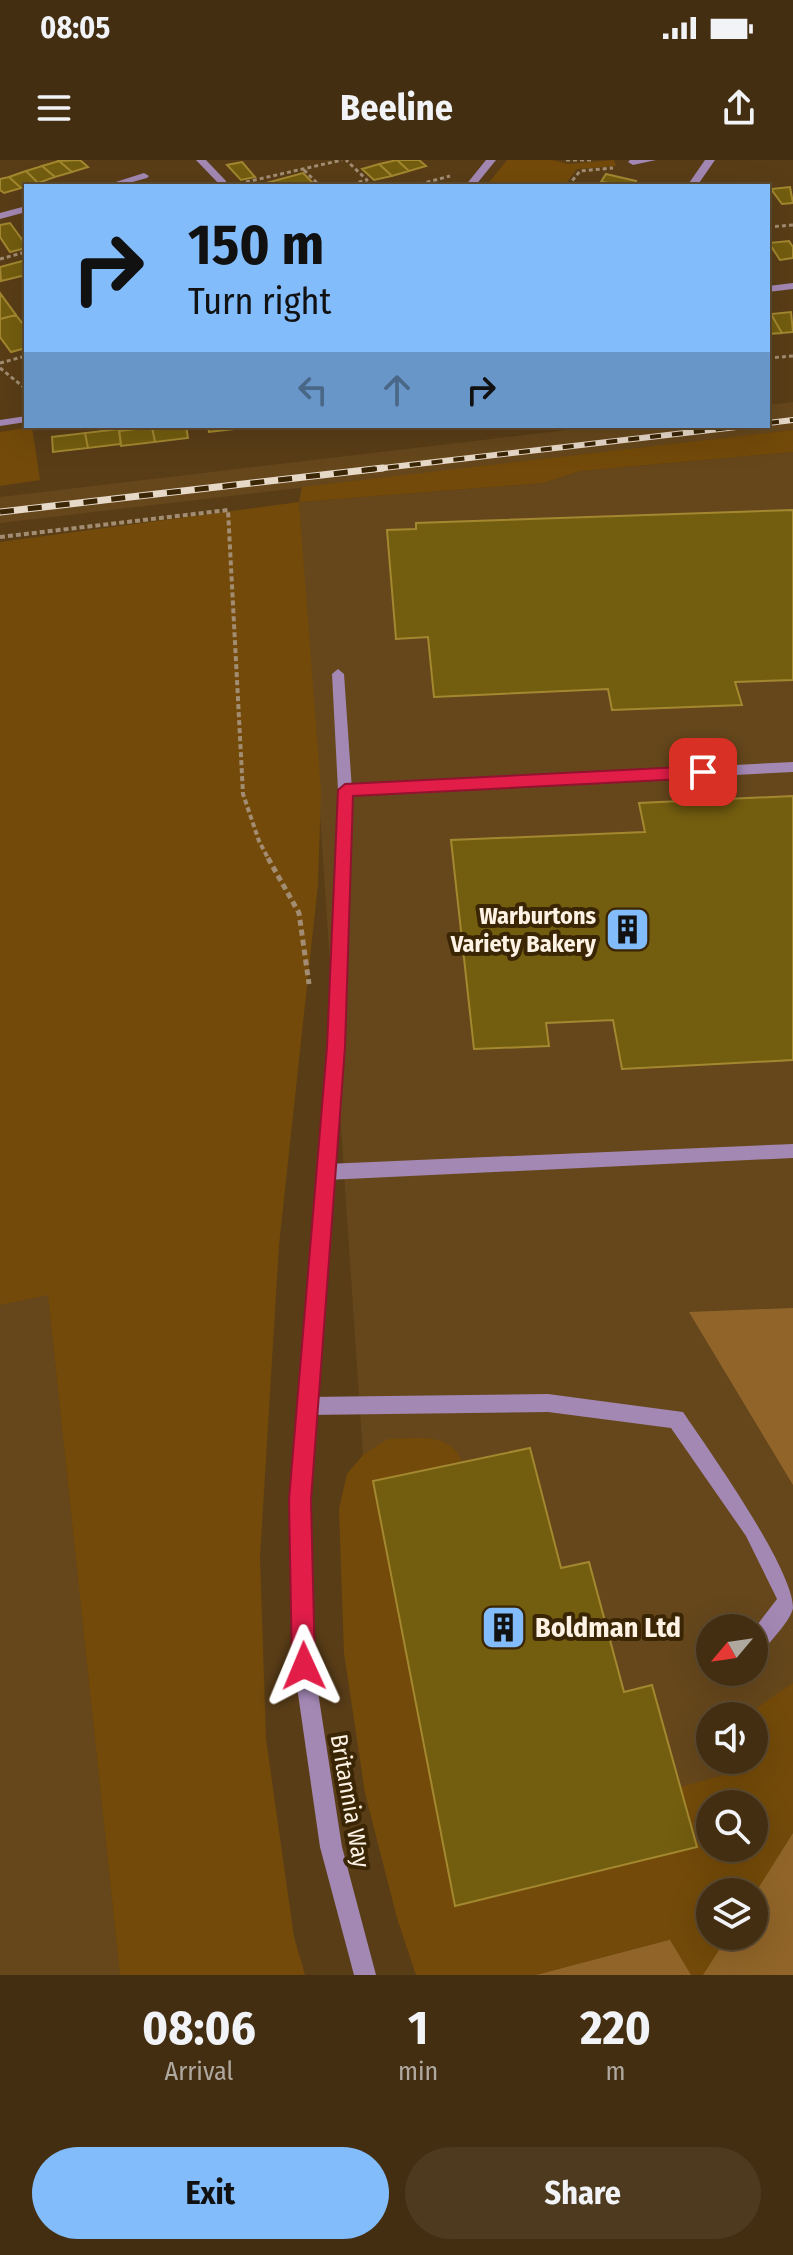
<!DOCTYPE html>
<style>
:root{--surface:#432e11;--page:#4d3a1f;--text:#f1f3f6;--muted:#afa89f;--line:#5b4a31;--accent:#83bcfb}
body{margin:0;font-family:"Fira Sans Condensed",sans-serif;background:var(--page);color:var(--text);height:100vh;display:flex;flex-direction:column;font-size:30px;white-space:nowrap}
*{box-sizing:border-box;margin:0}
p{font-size:26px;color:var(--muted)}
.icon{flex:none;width:44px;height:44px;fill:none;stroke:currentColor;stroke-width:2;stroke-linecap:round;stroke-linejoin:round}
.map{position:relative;height:1815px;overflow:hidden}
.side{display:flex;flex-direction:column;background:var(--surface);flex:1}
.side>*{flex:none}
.banner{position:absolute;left:24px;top:24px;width:746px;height:244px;border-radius:0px;box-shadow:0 8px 32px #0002,0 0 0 2px var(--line);background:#83bcfb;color:#111;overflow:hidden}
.needle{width:52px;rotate:241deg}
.fabs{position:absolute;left:696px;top:1454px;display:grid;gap:16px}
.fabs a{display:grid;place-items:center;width:72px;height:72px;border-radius:50%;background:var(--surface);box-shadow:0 8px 32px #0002,0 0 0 2px var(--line);font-size:40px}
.pin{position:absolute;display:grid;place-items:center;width:68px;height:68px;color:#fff;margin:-34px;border-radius:16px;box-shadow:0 4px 12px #0006}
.me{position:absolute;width:88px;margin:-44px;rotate:359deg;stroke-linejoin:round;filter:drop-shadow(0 0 6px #0008)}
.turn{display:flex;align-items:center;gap:28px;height:168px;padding:0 32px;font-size:36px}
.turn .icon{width:104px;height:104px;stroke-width:2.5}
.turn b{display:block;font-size:56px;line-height:68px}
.lanes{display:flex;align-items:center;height:76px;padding:0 32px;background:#0003;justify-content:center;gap:40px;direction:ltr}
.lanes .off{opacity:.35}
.eta{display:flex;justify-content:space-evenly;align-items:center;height:136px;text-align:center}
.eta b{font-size:48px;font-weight:700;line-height:56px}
.primary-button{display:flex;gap:16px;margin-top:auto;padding:16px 32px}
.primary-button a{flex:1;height:92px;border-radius:48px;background:var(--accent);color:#111;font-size:32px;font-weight:700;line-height:92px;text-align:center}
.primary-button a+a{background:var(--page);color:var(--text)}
.status{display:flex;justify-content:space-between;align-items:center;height:56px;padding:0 40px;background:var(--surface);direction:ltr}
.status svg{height:22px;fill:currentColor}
header{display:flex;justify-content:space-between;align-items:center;height:104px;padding:0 32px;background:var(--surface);font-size:36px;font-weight:700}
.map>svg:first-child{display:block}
.built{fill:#66471c;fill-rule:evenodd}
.green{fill:#734a09;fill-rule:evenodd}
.forest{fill:#916529}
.building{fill:#735d0f;stroke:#a38830;stroke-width:2}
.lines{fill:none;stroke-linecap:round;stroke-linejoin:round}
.path-far2{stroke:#a28d72;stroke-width:3;stroke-dasharray:4 3;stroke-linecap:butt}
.path-far1{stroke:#a28d72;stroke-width:4;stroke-dasharray:5 3;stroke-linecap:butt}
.path{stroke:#a28d72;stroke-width:5;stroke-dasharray:6 4;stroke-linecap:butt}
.lane{fill:#a388b4;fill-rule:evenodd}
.street{fill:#a388b4;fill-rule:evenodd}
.rail-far1-casing{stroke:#e7d9c8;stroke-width:6}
.rail-casing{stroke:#e7d9c8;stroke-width:7}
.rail-far1{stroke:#3a2505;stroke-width:4;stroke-dasharray:11;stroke-linecap:butt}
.rail{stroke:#3a2505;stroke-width:5;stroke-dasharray:14;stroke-linecap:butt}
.route{fill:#e11d48;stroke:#92132f;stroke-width:2}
.labels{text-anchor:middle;stroke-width:8;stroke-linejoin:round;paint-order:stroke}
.poi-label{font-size:24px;font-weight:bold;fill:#fdf2e4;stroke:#3a2505;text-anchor:end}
.street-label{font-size:24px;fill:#fdf2e4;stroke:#3a2505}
.near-poi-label{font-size:28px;font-weight:bold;fill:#fdf2e4;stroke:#3a2505;text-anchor:start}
</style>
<div class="status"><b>08:05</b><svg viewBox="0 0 49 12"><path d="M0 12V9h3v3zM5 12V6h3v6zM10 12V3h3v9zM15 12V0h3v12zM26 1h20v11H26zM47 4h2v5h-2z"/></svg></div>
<header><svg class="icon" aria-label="menu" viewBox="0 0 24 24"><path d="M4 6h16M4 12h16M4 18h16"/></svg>Beeline<svg class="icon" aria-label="share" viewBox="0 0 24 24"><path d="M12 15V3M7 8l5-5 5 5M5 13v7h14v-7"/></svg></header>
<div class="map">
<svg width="793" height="1815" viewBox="0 0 793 1815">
<rect width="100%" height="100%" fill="#593d17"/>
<path class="built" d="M793,242V270L0,363V337L601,266H768V245Z
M793,292V1815H448L364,1466L363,1295L299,342L543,323L580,311ZM710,1468H754V1512H710ZM710,1556H754V1600H710ZM710,1644H754V1688H710ZM710,1732H754V1776H710Z
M48,1134L120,1815H0V1145Z"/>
<path class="green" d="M507,0H552L569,4L614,0L616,6L577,9L564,26H486Z
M32,267L40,320L0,326V272Z
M793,270V292L580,311L543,323L299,342L321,631L318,724L279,1085L260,1397L266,1579L294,1777L305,1815H120L48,1135L0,1145V382L299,342L302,327Z
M388,1279C418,1279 447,1271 462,1301L373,1321L455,1746L697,1687L680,1627L735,1612L732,1600H754V1556H745L793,1523V1673L754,1735V1732H710V1776H728L703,1815H691L669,1780L536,1815H416L397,1758L365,1633L344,1493L339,1349L347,1314L363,1295ZM710,1644H754V1688H710Z"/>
<path class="forest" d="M793,1148V1325L689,1152Z
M793,1673V1815H703L728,1776H754V1735Z
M670,1780L691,1815H536L669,1780Z"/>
<path class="building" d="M80,0L88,7L72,12L59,1Z
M397,0L409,11L392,16L379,4Z
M397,0H419L426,6L409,11Z
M59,1L72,12L55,17L42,6Z
M242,2L255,17L241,20L227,5Z
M379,4L392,16L374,20L362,9Z
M42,6L55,17L38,23L26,11Z
M26,11L38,23L21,28L9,17Z
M303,13L314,24L255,26Z
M606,14L636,21L633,26L601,22Z
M9,17L21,28L4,33L0,30V19Z
M790,27L793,43L782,44L771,29Z
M10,63L26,85V88L10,92L0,77V65Z
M789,81L793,87V98L780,100L769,83Z
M26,100V115L1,121L0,107Z
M0,133L16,155L0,159Z
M791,152L793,172L782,173L771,154Z
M768,154H771L782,173L768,174Z
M16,155L26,168V188L11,192L0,177V159Z
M186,266L188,278L155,282L152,267Z
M208,266H242V268L209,272Z
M152,267L155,282L121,286L119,271Z
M119,269L121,284L88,288L85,273Z
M85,273L88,288L53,292L52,277Z
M793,350V520L735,522L742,545L612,550L608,529L434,537L428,477L396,479L387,370L416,369V363Z
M793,636V900L622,909L613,860L546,863L549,886L474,889L451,680L645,672L639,643Z
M530,1288L561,1408L589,1402L624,1532L652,1525L697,1687L455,1746L373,1321Z"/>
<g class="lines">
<path class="path-far2" d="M566,0H591
M304,10L320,26
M246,22L342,0
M345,26L367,20L346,0
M413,26L450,16
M568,26L580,11L613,8
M768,67L793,65
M0,99L26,92
M768,198L793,196
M0,203L26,196
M0,208L26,229"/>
<path class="path-far1" d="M0,377L228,350L243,634L259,681L269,700"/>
<path class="path" d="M268,698L299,753L309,824"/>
<path class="lane" d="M196,0H206L226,21V25H220Z
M793,602V612L345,635L338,630L345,625Z
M793,984V998L326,1020L320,1017L318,1012L320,1007L326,1004Z
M548,1234L683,1252C708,1289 793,1408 793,1448C791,1460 769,1483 761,1493L754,1496V1469L777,1439L746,1376L671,1268L548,1252L307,1255L300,1253L298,1246L300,1239L307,1237Z"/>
<path class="street" d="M486,0H496L475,26H465Z
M630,0H656L633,5L628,2Z
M705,0H715L697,26H687Z
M144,13L149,16L147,18L118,26H103Z
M26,46V52L0,59V53Z
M793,123V129L768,132V126Z
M26,256V262L0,266V260Z
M338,509L344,514L352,630L344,887L310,1340L314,1506L342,1687L376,1815H354L320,1687L294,1506L290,1340L328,887L338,630L332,514Z"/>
<defs>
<path id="rail-far1" d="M768,263L793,260
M366,310L745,266"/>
<path id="rail" d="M0,352L383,308"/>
</defs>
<use href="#rail-far1" class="rail-far1-casing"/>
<use href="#rail" class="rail-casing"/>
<use href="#rail-far1" class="rail-far1"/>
<use href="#rail" class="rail"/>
</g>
<path class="route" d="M703,606L711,612L703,618L353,636L345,887L311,1340L315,1506L312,1514L304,1518L295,1514L292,1506L289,1340L327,887L338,630L345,624Z"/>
<defs>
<symbol id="building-square" viewBox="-11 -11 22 22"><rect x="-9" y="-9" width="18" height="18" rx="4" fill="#83bcfb" stroke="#3a2505"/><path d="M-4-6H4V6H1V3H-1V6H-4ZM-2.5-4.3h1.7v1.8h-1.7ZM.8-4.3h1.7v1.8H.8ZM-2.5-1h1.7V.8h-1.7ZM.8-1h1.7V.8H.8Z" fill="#111"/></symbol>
</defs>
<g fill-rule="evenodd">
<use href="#building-square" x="602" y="744" width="51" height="51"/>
<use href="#building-square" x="478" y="1442" width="51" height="51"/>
</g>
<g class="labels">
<g class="poi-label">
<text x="596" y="764">Warburtons<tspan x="596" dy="28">Variety Bakery</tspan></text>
</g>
<g class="street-label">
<text transform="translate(350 1641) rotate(80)" y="8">Britannia Way</text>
</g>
<g class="near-poi-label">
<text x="535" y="1477">Boldman Ltd</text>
</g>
</g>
</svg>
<div class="fabs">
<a><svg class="needle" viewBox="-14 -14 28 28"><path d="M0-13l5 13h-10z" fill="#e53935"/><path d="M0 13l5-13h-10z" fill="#afa89f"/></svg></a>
<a><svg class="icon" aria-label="sound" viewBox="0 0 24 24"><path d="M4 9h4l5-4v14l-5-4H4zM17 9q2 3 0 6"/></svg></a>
<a><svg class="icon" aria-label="search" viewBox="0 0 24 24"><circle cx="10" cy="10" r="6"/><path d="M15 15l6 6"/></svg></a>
<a><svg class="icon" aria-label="layers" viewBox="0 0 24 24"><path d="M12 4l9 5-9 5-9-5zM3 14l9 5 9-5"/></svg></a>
</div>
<div class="pin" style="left:703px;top:612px;background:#d93025"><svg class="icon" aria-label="arrive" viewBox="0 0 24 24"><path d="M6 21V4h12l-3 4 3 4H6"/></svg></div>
<svg class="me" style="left:304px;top:1506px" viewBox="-20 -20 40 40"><path d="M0-17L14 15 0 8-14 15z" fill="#e11d48" stroke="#fff" stroke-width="4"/></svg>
<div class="banner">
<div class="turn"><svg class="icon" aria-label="right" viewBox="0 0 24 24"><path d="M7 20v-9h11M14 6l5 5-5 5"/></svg><div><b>150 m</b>Turn right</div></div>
<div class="lanes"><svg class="icon off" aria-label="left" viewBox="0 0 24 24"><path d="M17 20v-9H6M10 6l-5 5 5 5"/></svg><svg class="icon off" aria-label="ahead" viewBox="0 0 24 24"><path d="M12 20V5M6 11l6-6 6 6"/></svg><svg class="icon" aria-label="right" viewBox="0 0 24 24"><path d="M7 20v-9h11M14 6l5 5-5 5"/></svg></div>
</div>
</div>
<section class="side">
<div class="eta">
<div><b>08:06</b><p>Arrival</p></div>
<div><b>1</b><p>min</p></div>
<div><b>220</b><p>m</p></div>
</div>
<div class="primary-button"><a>Exit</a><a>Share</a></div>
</section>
